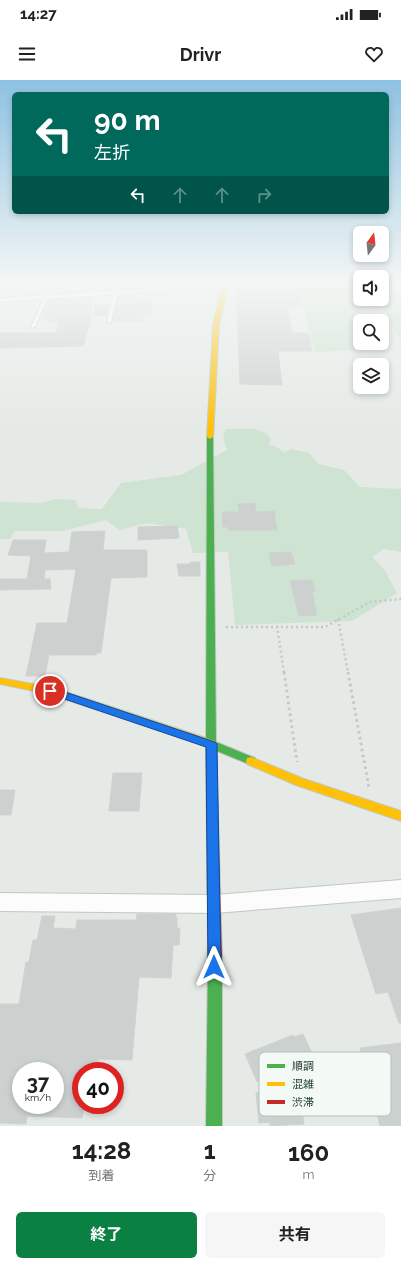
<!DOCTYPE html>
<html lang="ja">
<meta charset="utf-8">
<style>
:root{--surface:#fff;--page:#f6f6f6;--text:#222;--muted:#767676;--accent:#0b8043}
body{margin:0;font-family:Raleway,"Noto Sans JP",sans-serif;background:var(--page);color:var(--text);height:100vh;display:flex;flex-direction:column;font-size:15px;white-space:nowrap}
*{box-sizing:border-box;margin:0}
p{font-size:13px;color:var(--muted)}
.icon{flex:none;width:22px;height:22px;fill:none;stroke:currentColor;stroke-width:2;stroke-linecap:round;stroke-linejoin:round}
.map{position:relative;height:1046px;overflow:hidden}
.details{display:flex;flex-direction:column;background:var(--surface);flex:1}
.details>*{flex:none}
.guide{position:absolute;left:12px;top:12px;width:377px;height:122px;border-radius:6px;box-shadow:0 2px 6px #0003;background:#00695c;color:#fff;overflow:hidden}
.needle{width:26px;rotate:15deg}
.tools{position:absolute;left:353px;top:146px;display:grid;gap:8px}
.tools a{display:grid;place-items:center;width:36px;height:36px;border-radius:6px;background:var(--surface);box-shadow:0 2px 6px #0003;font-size:20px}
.speed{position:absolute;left:12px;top:982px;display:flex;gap:8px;font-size:20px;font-weight:700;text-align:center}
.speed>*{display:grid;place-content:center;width:52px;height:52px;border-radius:50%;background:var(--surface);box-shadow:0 2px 6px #0003;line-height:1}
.speed small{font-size:10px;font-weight:400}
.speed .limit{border:6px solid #d22;background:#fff;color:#111}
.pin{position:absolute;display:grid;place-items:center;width:34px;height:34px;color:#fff;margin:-17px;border:2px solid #fff;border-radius:50%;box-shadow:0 1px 4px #0007}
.me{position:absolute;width:44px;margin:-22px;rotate:0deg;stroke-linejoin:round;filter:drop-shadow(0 0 3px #0008)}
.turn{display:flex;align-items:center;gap:14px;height:84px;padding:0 16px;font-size:18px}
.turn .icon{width:52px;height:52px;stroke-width:2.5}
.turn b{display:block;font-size:28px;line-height:34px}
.lanes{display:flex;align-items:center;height:38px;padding:0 16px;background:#0003;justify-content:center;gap:20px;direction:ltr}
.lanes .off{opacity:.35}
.eta{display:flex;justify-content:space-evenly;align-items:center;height:68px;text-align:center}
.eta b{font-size:24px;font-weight:700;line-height:28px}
.cta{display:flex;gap:8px;margin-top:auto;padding:8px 16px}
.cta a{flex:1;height:46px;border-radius:6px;background:var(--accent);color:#fff;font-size:16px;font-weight:700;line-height:46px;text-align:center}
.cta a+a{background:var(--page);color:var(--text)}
.status{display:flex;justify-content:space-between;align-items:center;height:28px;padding:0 20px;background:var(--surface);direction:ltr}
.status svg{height:11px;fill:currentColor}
header{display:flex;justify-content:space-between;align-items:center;height:52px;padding:0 16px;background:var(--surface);font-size:18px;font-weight:700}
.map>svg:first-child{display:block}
.built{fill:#d2dbd7}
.green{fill:#cee3d2}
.building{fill:#ccd1cf;stroke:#ced3d0;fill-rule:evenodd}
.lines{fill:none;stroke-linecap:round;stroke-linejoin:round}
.lane-casing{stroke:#c2c7c4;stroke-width:2}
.street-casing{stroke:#c2c7c4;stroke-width:2}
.fast-casing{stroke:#c0c8c4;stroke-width:2}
.slow-casing{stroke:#c0c8c4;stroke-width:2}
.jam-casing{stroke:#c0c8c4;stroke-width:2}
.path-far2{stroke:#c1cac5;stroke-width:1.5;stroke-dasharray:1 2;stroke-linecap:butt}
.path-far1{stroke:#c1cac5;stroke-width:2.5;stroke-dasharray:2 3;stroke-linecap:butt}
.path{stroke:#c1cac5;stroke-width:3;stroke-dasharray:2.5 3.5;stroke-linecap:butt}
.lane{fill:#fbfcfb;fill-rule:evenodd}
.street{fill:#fbfcfb;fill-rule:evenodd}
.fast{fill:#4caf50;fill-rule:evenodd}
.slow{fill:#ffc107;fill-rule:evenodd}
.jam{fill:#c62828;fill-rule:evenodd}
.route{fill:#1a73e8;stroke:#114b97}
.key{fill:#f3f9f5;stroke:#b4c1bb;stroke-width:1}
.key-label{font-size:11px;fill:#223e34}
</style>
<div class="status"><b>14:27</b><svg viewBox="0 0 49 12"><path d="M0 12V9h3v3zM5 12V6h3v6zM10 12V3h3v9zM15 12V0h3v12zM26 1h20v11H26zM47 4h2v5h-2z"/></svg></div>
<header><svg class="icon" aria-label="menu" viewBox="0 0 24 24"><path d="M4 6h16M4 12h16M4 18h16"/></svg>Drivr<svg class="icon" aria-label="heart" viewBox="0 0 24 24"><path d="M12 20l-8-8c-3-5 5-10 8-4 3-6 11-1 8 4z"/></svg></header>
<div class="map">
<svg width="401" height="1046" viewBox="0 0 401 1046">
<rect width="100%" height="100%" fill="#e5eae7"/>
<path class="built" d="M118,216L154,217L151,236H143L142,242H112Z
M95,217L90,238L92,239L91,244L51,243L41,239L47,220Z"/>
<path class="green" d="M304,202H348L364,239L369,241H360V263H377L378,269L315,272L298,210V203Z
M382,202H391L390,205L398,211L401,216V262L379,219H382Z
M226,349C241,349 262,345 271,359L269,365L275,366L284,372L292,369L309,373L319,384L344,390L360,407L401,409V472L384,469L372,477L384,489L397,513L352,541L235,545L228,472L193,473L186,449L147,443L119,450L106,440L63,451H15L10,459H0V422L42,423L55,419L75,420L79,428L102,429L121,403L181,395L227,370L223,357Z"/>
<path class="building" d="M278,205H296L301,226L287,227L292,253H308L312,271H278L282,305L240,304L236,208Z
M96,224H108L106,236H94Z
M60,239H91L83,266L0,268V253H56Z
M255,423L256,432L274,431L277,450H228V447H223L222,432H239L238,424Z
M177,446L179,458L138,460V447Z
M105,451L103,470H147V497L111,498L101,573H97L96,575H49L45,596H26L37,543H67L76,489L45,490L44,499H50L51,509L0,510V499H27L31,476L8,475L13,460H46L44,473L69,472L72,452Z
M291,472L295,484L272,486L269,473Z
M190,482H200V496H179L177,484H190Z
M312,500L315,511L312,512L317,535L299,536L290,501Z
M113,693H142L139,731H109Z
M0,710H15L11,735H0Z
M401,828V943H399L388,912L376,914L351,835Z
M137,834H176L175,838L177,837V848H180L179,865H173L171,898L139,897L132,980L98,979V987H88V991H81V1025H84L82,1038L27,1036L26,1044L0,1043V924H19L26,882H29L33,860H37L42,836H55L53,848L76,849L77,840H136ZM21,991H55V1025H21Z
M303,954L313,975L304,979L306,983L257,1002L245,974L293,955L294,957Z
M401,963V1046H380L360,968Z
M299,1008L304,1044L270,1046V1042L259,1043L256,1013L261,1012L260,1010Z"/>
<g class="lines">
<defs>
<path id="lane" d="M116,211L118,212L111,242L109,243L107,242L114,212Z
M46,216L48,217L35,247L31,248V247L44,217Z"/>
<path id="street" d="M243,202H281L277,204L0,222V218Z
M401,800V818L215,833L0,831V813L215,815Z"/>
<path id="fast" d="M210,355L213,357L216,662L255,678L256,681L255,684L251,685L207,667L206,664L207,357Z
M215,870L220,872L222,876V1046H206L208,876L210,872Z"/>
<path id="slow" d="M219,202H223L227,210L219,245L213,357L210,359L207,357L213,245L221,210Z
M0,598L54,608L215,661L216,669L215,672L211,673L207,672L206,666L49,614L0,604Z
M251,677L304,699L401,731V741L296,705L247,684L246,681L247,678Z"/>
<path id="jam" d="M211,665L215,666L216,669L222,876L220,880L215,882L210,880L208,876L206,669L207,666Z"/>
</defs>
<use href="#lane" class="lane-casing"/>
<use href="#street" class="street-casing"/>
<use href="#fast" class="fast-casing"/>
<use href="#slow" class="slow-casing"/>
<use href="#jam" class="jam-casing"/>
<path class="path-far2" d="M0,243L7,229"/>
<path class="path-far1" d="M338,539L348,593
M277,546L284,593
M226,547H325L370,522L401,519"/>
<path class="path" d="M284,592L297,682
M348,592L369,708"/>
<use href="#lane" class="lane"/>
<use href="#street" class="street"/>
<use href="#fast" class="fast"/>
<use href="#slow" class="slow"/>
<use href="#jam" class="jam"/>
</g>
<linearGradient id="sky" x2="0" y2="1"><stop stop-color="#8dc2e2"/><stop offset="0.58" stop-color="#f3f6f4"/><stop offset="1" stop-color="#f3f6f4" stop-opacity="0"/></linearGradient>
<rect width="401" height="348" fill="url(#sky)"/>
<path class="route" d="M50,607L215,662L217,664L221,887L219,891L214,893L210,891L208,887L206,667L47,613L45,611L47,608Z"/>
<rect x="259" y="972" width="132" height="64" rx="6" class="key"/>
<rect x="267" y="984" width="18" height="4" fill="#4caf50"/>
<rect x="267" y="1002" width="18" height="4" fill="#ffc107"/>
<rect x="267" y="1020" width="18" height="4" fill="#c62828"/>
<g class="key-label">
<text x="292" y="990">順調</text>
<text x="292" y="1008">混雑</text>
<text x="292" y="1026">渋滞</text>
</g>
</svg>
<div class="tools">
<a><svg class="needle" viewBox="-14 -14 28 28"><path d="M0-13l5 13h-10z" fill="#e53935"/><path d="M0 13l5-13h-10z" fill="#767676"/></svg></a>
<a><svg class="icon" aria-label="sound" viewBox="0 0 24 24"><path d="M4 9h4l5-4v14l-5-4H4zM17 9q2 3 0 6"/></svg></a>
<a><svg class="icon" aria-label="search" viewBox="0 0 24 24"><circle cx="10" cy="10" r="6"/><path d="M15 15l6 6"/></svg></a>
<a><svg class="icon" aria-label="layers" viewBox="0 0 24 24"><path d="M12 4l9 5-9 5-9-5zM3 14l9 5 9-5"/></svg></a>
</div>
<div class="speed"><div>37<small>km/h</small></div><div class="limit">40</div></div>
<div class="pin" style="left:50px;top:611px;background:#d93025"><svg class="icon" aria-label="arrive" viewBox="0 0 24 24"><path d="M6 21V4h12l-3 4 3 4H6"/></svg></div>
<svg class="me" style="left:214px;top:887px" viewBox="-20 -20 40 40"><path d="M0-17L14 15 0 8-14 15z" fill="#1a73e8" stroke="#fff" stroke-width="4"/></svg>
<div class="guide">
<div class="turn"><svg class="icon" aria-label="left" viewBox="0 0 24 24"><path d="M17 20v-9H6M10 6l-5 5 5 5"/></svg><div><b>90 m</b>左折</div></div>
<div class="lanes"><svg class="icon" aria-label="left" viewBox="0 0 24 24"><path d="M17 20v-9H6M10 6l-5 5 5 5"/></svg><svg class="icon off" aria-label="ahead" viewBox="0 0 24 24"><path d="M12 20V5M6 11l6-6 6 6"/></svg><svg class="icon off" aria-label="ahead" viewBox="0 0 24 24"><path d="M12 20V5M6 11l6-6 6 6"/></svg><svg class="icon off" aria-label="right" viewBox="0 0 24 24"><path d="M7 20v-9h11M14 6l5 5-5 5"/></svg></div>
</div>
</div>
<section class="details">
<div class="eta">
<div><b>14:28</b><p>到着</p></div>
<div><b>1</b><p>分</p></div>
<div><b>160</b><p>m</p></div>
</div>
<div class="cta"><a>終了</a><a>共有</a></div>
</section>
